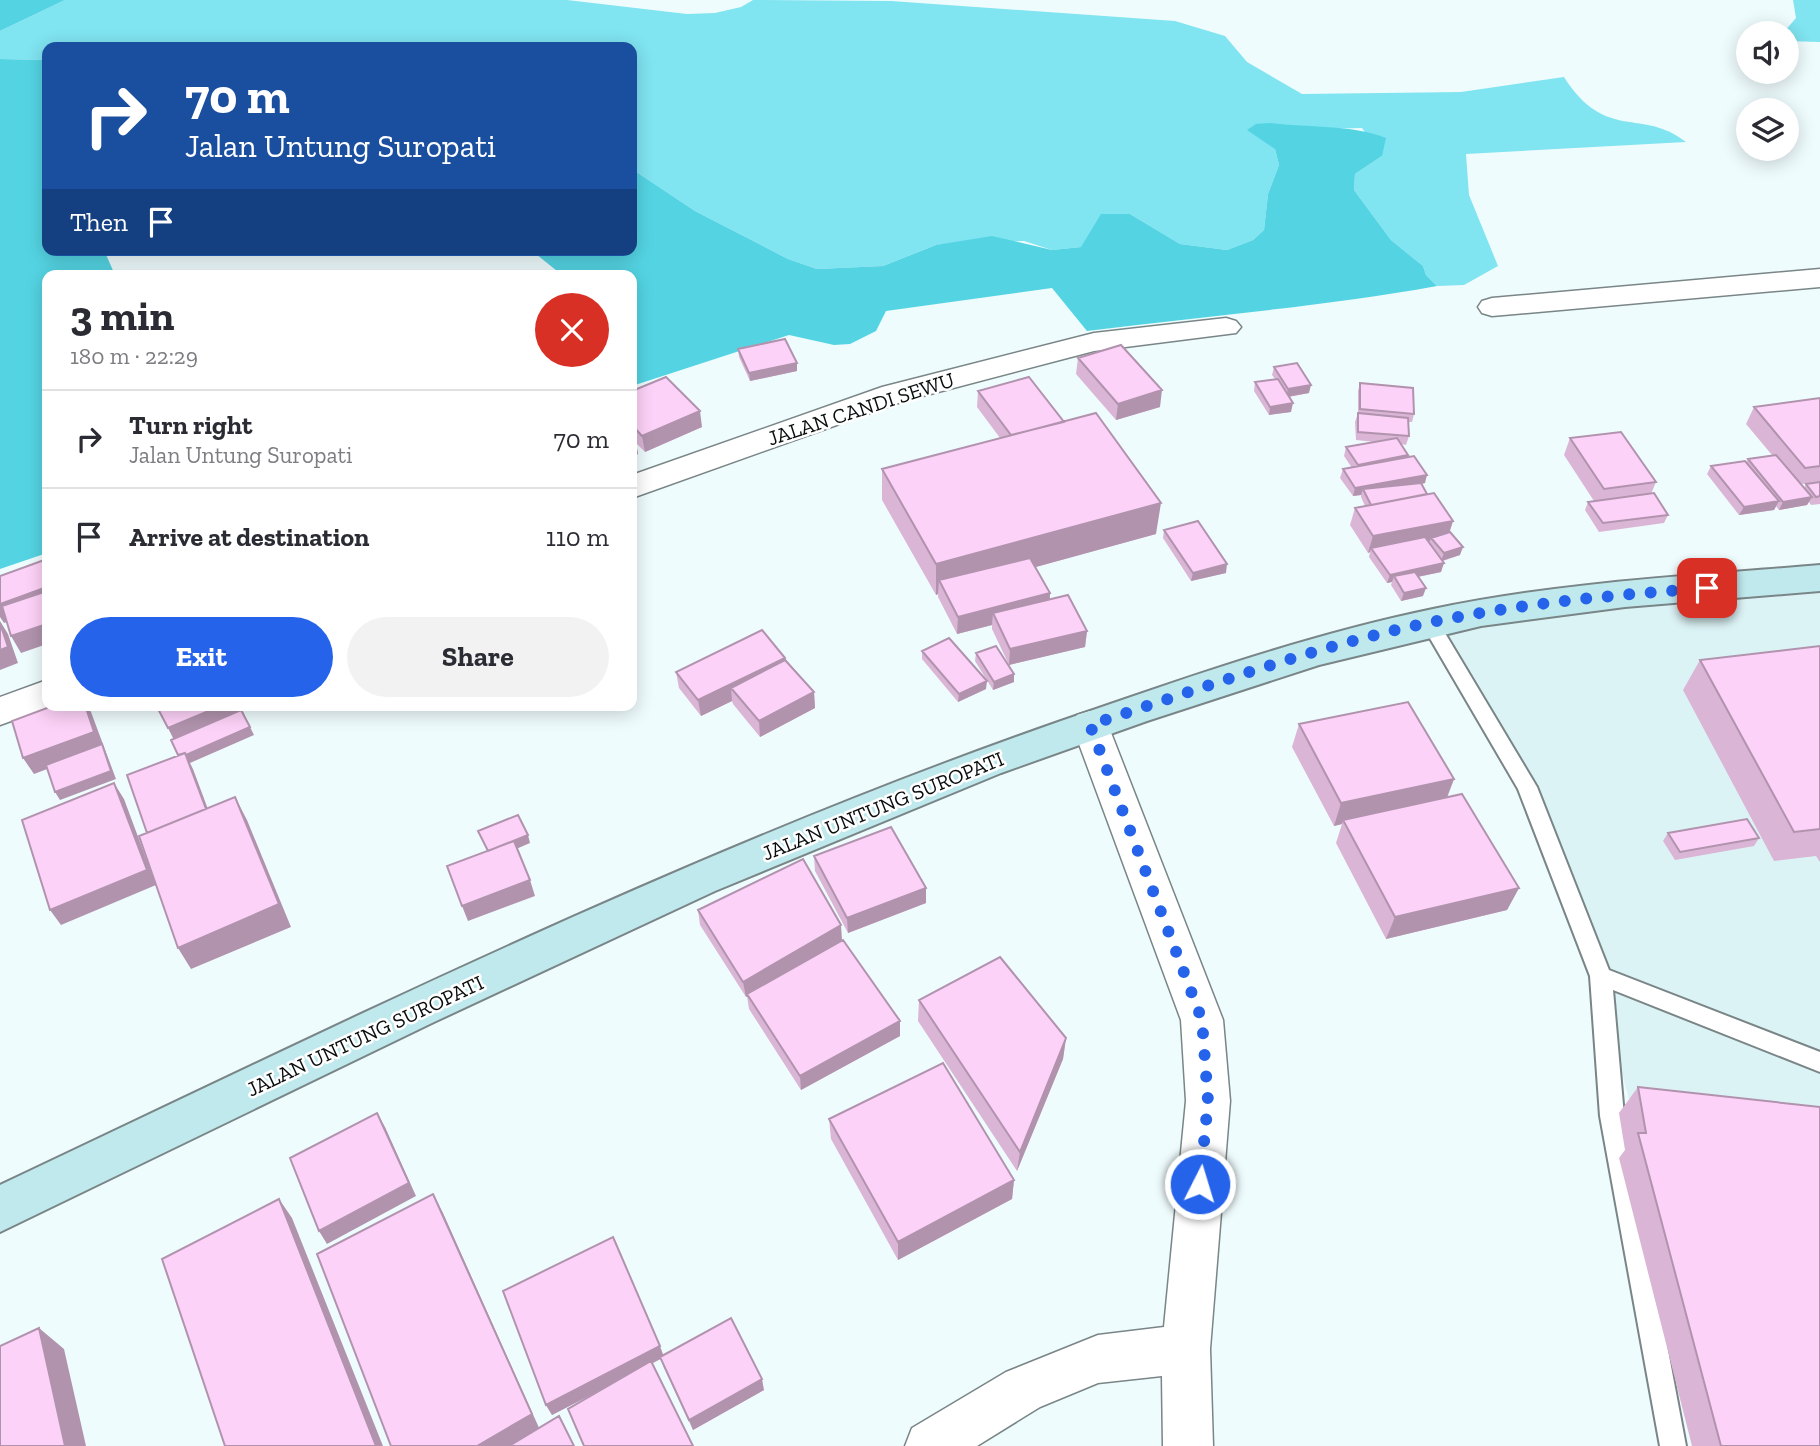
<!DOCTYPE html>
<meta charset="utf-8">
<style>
:root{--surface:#fff;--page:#f2f2f3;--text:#2b2b33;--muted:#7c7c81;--line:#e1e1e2;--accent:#2563eb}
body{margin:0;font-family:"Zilla Slab",serif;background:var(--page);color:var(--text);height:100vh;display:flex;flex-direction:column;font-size:26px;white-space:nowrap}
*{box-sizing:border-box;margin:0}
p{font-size:23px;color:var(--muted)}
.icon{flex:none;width:38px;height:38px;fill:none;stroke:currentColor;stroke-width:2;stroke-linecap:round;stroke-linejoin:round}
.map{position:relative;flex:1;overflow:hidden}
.side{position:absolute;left:42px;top:270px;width:595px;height:441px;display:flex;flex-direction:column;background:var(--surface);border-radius:14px;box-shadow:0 4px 18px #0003}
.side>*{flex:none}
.top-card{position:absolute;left:42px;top:42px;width:595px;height:214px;border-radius:14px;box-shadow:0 4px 18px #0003;background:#1a4fa0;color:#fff;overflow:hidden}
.tools{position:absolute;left:1736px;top:21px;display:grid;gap:14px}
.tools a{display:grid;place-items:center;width:63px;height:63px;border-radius:50%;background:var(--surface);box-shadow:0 4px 18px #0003;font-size:35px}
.pin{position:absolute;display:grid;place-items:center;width:60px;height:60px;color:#fff;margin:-30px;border-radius:14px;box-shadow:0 4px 10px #0006}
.me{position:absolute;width:77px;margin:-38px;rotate:5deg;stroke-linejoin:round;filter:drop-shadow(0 0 5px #0008)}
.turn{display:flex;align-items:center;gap:24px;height:147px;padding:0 28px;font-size:32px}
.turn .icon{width:91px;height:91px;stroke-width:2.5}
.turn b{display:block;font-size:49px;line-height:60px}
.then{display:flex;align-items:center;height:66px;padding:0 28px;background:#0003;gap:14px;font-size:26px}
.round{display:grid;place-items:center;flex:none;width:74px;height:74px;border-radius:37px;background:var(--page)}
.head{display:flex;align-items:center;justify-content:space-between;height:119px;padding:0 28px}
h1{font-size:42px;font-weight:800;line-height:52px}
.cta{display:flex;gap:14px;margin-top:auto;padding:14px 28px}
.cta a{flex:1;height:80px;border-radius:42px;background:var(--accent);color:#fff;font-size:28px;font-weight:800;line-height:80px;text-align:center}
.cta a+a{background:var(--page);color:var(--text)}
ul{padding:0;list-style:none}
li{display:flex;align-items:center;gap:21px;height:98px;padding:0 28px;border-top:2px solid var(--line)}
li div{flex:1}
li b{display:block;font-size:26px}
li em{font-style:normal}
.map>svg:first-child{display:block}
.built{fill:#dcf3f5}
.green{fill:#80e4f1}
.forest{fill:#54d4e3}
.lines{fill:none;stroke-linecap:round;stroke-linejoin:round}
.service-casing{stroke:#798586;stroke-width:4}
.minor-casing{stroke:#798586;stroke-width:3}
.secondary-casing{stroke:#798586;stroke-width:4}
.service{fill:#fff;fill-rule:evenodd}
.minor{fill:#fff;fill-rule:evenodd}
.secondary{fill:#c0e9ee;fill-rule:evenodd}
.wall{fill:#dab5d5}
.shaded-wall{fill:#b193ae}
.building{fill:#fdd2f8;stroke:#b193ae;stroke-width:2}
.route{stroke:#2563eb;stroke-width:12;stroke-dasharray:0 21.6}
.labels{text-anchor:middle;stroke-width:5;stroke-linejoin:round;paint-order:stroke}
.street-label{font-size:21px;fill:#090d0e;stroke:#fff}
</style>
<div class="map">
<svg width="1820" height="1446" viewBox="0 0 1820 1446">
<rect width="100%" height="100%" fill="#effcfe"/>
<path class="built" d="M1820,564V1446H1719L1619,1061L1522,799L1423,614L1669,577Z"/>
<path class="green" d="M65,0H567L687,14L715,13L741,7L753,0L891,1L1175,21L1225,36L1247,62L1302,94L1461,92L1564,77C1606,143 1642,107 1686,142L1466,154L1469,195L1498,266L1464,285L1437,286L1426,275L1423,266L1391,240L1354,190L1355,174L1382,156L1362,128L1319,129L1275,149L1279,165L1268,194L1264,230L1253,240L1227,250L1180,244L1130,214L1081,247L1052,250L1024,241L936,245L883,266L817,269L788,259L695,211L632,169V47H47V60L0,59V31Z
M1793,0H1820V42L1787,41V33H1783L1796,18Z"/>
<path class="forest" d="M0,0H65L0,31Z
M0,59L47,60V250H104L115,275H47V553L0,569Z
M1270,123C1309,128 1350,124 1386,138L1382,156L1355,174L1354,190L1391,240L1423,266L1426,275L1437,286C1322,307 1203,316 1087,331L1052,288L886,311L876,331L850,344L834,345L789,335L632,386V275H562L531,250H632V169L695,211L788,259L817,269L883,266L936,245L992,236L1052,250L1081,247L1101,214H1130L1180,244L1227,250L1253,240L1264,230L1268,194L1279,165L1275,149L1247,130L1256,124Z"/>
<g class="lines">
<defs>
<path id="service" d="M1430,616L1436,618L1537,787L1609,970L1820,1052V1072L1613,990L1624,1116L1686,1446H1660L1600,1116L1590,976L1518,789L1421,623Z"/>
<path id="minor" d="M1820,269V287L1492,316L1482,313L1478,307L1482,301L1492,298Z
M1226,318L1236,321L1241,327L1236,333L1094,351L904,401L632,498V475L882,387L1094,333Z
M47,680V705H55L0,725V697Z
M1090,711L1103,715L1108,725L1223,1020L1230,1101L1210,1349L1213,1446H1163L1162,1376L1098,1383L1040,1407L977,1446H905L912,1428L1006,1372L1098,1335L1164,1327L1186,1101L1181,1020L1072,725L1077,715Z"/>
<path id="secondary" d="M1820,565V591L1625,607L1481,626L1319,665L1147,721L1001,773L715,891L434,1022L0,1232V1185C349,1020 696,848 1061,721C1183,679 1307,635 1433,609C1561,582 1691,576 1820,565Z"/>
</defs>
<use href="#service" class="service-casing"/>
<use href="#minor" class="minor-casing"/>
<use href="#secondary" class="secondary-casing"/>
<use href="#service" class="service"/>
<use href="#minor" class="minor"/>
<use href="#secondary" class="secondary"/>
</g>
<path class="wall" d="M738,349L797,371L750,381L739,357Z
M1078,358L1160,407L1116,420L1076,374Z
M1274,367L1309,393L1289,397L1291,412L1269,415L1254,391L1255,382L1275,379L1272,375Z
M1360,383L1414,414L1412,422H1408L1409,436L1406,445L1401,444L1408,458L1425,483L1422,484L1427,494L1453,521L1449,532L1460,555L1443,561L1441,572L1418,577L1423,596L1401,601L1391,585L1392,582L1387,583L1369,557L1370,552L1368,553L1350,525L1355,508L1365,506L1361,497V495L1353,496L1340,478L1343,469L1352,468L1344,456L1346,447L1375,442L1356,440L1355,422L1358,413V391Z
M632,391L702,427L645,452L636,443L638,454L632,457Z
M978,391L1064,422L1156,534L1035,567L1050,593V599L1087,631L1085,647L1009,665L992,629V625L957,634L938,597V594L936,595L882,500V469L1000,438L977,407Z
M1820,398V482L1801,484L1804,488L1806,484L1820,482V504L1811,505L1809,502L1807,505L1779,510L1776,506L1774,510L1739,515L1707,474L1711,466L1746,463L1748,459L1772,455L1746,424L1754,407Z
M1570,438L1656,482L1651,494L1668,515L1664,523L1599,532L1585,510L1588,502L1594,501L1564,455Z
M1164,530L1226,573L1191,581L1163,538Z
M1820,646V862L1816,856L1774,861L1683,690L1700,660Z
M922,651L986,689L958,702L922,659Z
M976,653L1014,674V682L993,690L975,661Z
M785,658L786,660L814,692L815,708L760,737L733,704L732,701L701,716L679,688L676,672Z
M1299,724L1454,779L1447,798L1519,888L1507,910L1386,939L1336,843L1342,824L1334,826L1292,747Z
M1668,833L1759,838L1754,846L1675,860L1663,841Z
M814,856L926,903L848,933L815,871Z
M698,910L842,940L900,1021V1036L801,1090L749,1009L747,996L746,997L700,925Z
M919,1000L1066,1038L1063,1059L1017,1171L918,1021Z
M1638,1087L1820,1446H1692L1619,1158L1625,1150L1619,1113Z
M829,1119L1014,1180L1012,1199L898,1260L831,1139Z
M663,1355L764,1390L693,1430L664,1368L661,1359L552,1415L546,1405Z"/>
<path class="shaded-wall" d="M797,363V371L750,381L749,373Z
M1311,385L1309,393L1286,397L1288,389Z
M1162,390L1160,407L1116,420L1118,404Z
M1293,403L1291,412L1269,415L1270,407Z
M700,411L702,427L645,452L642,436Z
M635,437L638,454L632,457V439Z
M1408,455L1406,464L1356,473L1358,465Z
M1427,475L1425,483L1366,494L1363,489L1361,495L1353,496L1355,488Z
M1812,497L1807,505L1779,510L1783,502Z
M1779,501L1774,510L1739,515L1744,507Z
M1161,503L1156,534L945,592L939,580L938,594L936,595V564Z
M1453,521L1448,537L1431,538L1430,541L1373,552L1371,548L1370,552L1368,553L1373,536Z
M1463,547L1460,555L1441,561L1444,553Z
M1444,563L1441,572L1397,581L1394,576L1392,582L1387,583L1390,575Z
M1227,564L1226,573L1191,581L1193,573Z
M47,587V607L4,623L0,617V604Z
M1426,588L1423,596L1401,601L1404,593Z
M1050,593L1049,610L993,613L992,625L957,634L958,617Z
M0,621L8,634L18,663L0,670Z
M47,624V644L21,653L11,636Z
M1087,631L1085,647L1009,665L1010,649Z
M785,658L787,674L731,688L732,701L701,716L698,700Z
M1014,674V682L993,690L994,682Z
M987,681L986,689L958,702L959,694Z
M814,692L815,708L760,737L759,721Z
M85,705H87L91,712L116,779L60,800L55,792L103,748L34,774L23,758Z
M223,705H240L245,716L176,744L168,728Z
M250,727L254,735L190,763L193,769L215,828L179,757Z
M1454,779L1445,802L1343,820L1342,824L1334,826L1341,803Z
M114,783L124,799L156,885L61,925L50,910Z
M235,797L247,820L291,927L191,969L178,948Z
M528,835L530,843L491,860L488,852Z
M530,880L535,896L468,921L462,906Z
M926,888V903L848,933L847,918Z
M1519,888L1507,910L1386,939L1395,917Z
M841,925L842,940L746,997L743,982Z
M900,1021V1036L801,1090L800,1076Z
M1066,1038L1063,1059L1017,1171L1020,1152Z
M377,1113L385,1127L416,1196L327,1244L319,1231Z
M1014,1180L1012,1199L898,1260V1242Z
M433,1194L443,1213L540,1430L513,1446H477Z
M279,1199L292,1218L383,1446H376Z
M39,1328L64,1349L86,1446H65Z
M660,1346L664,1357L552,1415L546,1405Z
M762,1379L764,1390L693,1430L689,1420Z"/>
<path class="building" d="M785,339L797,363L749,373L738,349Z
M1121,345L1162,390L1118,404L1078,358Z
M1297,363L1311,385L1288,389L1274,367Z
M666,377L700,411L642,436L632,425V391Z
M1029,377L1064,422L1011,435L978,391Z
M1278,379L1293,403L1270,407L1255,382Z
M1360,383L1413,388L1414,414L1360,409Z
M1820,398V466L1805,468L1754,407Z
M1096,413L1161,503L936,564L882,469Z
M1358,413L1408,418L1409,436L1358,432Z
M1621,432L1656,482L1604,489L1570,438Z
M1397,438L1408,455L1358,465L1346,447Z
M1776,455L1812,497L1783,502L1748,459Z
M1414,456L1427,475L1355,488L1343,469Z
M1745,461L1779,501L1744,507L1711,466Z
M1820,482V496L1816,497L1806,484Z
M1421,483L1427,494L1371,505L1363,489Z
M1434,493L1453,521L1373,536L1355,508Z
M1654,493L1668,515L1603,523L1588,502Z
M1198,521L1227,564L1193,573L1164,530Z
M1450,532L1463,547L1444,553L1431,538Z
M1425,537L1444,563L1390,575L1371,548Z
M1030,558L1050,593L958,617L939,580Z
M47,559V587L0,604V576Z
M1415,572L1426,588L1404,593L1394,576Z
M47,591V624L11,636L2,606Z
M1068,595L1087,631L1010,649L993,613Z
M0,623L8,647L0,650Z
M762,630L785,658L698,700L676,672Z
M949,638L987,681L959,694L922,651Z
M996,646L1014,674L994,682L976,653Z
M1820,646V829L1794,832L1700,660Z
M785,660L814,692L759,721L731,688Z
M1408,702L1454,779L1341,803L1299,724Z
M55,705H85L94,732L23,758L12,721Z
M156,705H223L168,728Z
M241,710L250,727L186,755L185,753L178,755L171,740Z
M102,744L111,771L55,792L46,765Z
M185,753L206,809L147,833L127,775Z
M114,783L147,870L50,910L22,820Z
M1462,794L1519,888L1395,917L1343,820Z
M235,797L279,904L178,948L139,836Z
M518,815L528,835L488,851L478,831Z
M1747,819L1759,838L1680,852L1668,833Z
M891,827L926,888L847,918L814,856Z
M514,841L530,880L462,906L447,866Z
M803,859L841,925L743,982L698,910Z
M843,940L900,1021L800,1076L747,994Z
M1000,957L1066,1038L1020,1152L919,1000Z
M943,1063L1014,1180L898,1242L829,1119Z
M1638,1087L1820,1107V1446H1721L1638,1133H1646Z
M377,1113L409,1183L319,1231L290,1158Z
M433,1194L532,1414L477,1446H391L317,1254Z
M279,1199L376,1446H225L162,1259Z
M613,1237L660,1346L546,1405L503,1291Z
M731,1318L762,1379L689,1420L660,1357Z
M39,1328L65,1446H0V1346Z
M651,1361L693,1446H584L568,1409Z
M559,1416L574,1446H509Z"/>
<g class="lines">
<path class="route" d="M1200,1184L1208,1101L1202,1020L1090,725C1203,688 1316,646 1432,622C1524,603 1614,595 1707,588"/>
</g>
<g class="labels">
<g class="street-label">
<text transform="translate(861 409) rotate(-18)" y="7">JALAN CANDI SEWU</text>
<text transform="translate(883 806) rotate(-22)" y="7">JALAN UNTUNG SUROPATI</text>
<text transform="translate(365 1036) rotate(-25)" y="7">JALAN UNTUNG SUROPATI</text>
</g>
</g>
</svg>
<div class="tools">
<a><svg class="icon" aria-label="sound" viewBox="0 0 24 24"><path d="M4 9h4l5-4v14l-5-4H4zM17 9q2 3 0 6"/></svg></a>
<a><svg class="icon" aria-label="layers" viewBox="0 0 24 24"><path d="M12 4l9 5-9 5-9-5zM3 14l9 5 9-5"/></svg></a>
</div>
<div class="pin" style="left:1707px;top:588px;background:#d93025"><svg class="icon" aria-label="arrive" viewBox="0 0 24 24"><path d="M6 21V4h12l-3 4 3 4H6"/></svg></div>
<svg class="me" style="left:1200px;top:1184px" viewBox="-20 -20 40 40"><circle r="17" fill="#2563eb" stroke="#fff" stroke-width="3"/><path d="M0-11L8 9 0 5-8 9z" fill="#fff"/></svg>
<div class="top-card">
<div class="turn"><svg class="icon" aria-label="right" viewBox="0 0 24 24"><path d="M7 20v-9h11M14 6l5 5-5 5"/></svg><div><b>70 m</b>Jalan Untung Suropati</div></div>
<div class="then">Then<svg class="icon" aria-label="arrive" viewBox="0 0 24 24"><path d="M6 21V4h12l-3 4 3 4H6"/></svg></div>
</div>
<section class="side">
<div class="head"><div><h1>3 min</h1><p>180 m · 22:29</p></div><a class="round" style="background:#d93025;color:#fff"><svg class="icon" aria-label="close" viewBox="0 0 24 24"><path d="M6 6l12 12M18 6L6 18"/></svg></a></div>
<ul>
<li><svg class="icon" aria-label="right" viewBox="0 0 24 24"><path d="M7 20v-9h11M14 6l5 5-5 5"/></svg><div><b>Turn right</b><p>Jalan Untung Suropati</p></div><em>70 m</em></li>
<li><svg class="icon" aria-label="arrive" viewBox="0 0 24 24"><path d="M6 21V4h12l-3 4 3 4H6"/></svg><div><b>Arrive at destination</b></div><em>110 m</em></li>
</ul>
<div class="cta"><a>Exit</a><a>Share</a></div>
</section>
</div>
